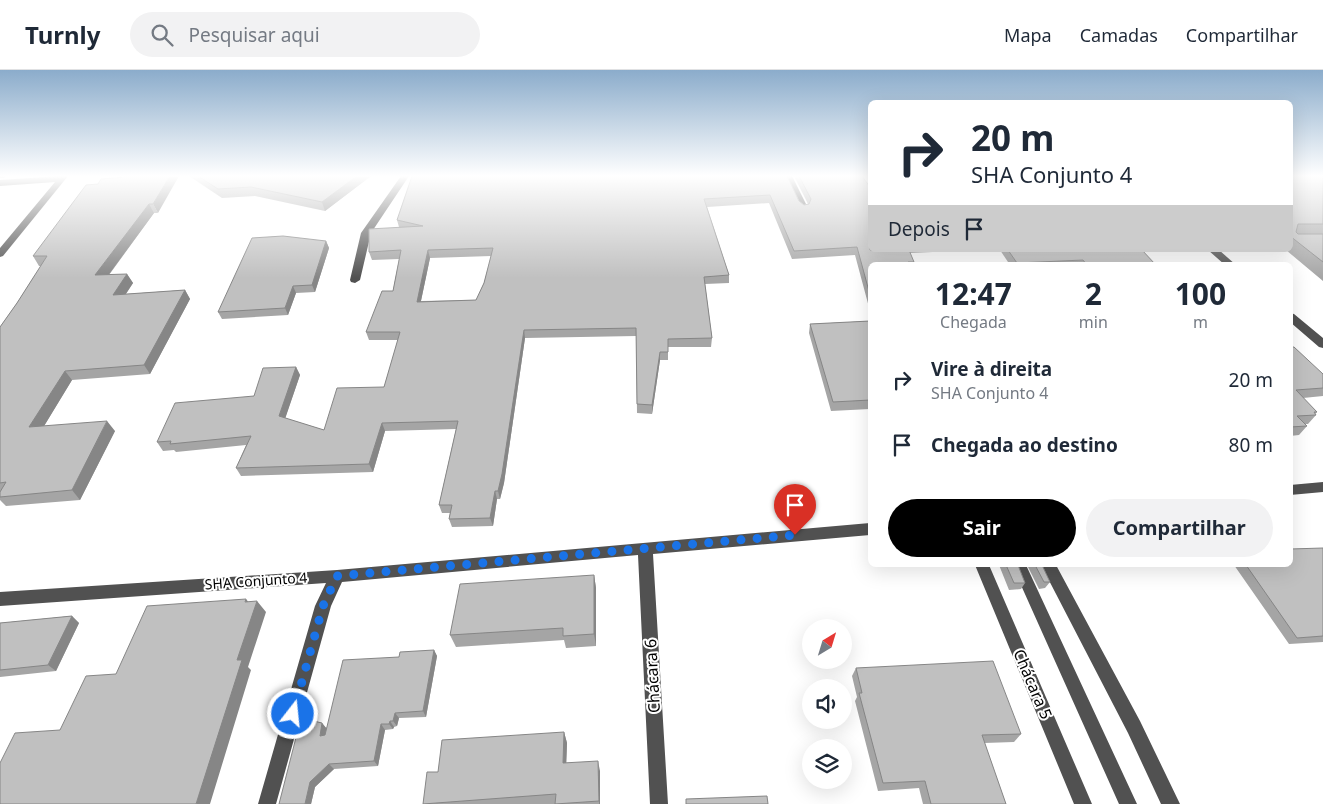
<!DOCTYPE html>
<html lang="pt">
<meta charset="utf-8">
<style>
:root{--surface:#fff;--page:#f2f2f3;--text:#1f2937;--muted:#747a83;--line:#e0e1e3;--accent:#000}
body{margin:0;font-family:"Noto Sans",sans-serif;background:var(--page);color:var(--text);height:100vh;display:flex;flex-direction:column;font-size:19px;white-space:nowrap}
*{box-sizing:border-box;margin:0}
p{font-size:16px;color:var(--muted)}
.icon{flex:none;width:28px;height:28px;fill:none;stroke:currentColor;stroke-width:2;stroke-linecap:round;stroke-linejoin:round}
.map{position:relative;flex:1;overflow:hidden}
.drawer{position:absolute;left:868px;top:192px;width:425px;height:305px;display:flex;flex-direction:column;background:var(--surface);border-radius:8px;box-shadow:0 5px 20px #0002}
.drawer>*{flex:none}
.top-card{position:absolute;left:868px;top:30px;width:425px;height:152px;border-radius:8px;box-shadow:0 5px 20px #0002;background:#fff;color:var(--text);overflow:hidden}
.needle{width:32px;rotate:38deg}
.fabs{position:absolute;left:802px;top:549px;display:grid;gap:10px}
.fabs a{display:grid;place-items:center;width:50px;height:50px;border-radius:50%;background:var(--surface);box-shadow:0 5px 20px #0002;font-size:25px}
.pin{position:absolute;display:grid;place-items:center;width:42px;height:42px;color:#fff;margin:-51px -21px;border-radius:50% 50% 50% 0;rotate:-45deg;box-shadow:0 0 5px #0007}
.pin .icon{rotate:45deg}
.me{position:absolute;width:55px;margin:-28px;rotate:16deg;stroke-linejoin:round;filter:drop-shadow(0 0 4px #0008)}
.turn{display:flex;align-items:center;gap:18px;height:105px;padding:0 20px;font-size:22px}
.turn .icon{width:65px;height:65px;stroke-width:2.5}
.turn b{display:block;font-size:35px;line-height:42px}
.then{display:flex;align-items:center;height:48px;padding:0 20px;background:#0003;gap:10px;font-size:19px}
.eta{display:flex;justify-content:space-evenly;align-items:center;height:85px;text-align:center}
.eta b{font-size:30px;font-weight:700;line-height:35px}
.primary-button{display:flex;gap:10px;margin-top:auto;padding:10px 20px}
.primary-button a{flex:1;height:58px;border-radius:30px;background:var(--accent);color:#fff;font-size:20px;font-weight:700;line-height:58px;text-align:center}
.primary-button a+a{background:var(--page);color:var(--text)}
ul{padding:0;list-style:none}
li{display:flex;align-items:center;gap:15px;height:65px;padding:0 20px}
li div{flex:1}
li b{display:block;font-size:19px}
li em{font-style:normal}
header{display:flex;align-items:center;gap:30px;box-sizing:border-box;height:70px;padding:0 25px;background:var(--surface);border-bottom:1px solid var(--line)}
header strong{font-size:24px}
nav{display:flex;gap:28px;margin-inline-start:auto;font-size:18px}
.search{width:350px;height:45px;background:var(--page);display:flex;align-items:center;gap:12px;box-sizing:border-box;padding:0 18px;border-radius:28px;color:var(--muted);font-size:19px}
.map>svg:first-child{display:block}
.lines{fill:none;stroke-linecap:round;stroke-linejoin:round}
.minor{fill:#515151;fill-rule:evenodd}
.wall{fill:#a5a5a5;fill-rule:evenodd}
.shaded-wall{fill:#868686}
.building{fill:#c0c0c0;stroke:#868686;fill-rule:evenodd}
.route{stroke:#1a73e8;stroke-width:9;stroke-dasharray:0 16.2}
.labels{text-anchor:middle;stroke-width:4;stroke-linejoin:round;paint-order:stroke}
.street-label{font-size:14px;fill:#000;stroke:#fff}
.near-street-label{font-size:16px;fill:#000;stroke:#fff}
</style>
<header>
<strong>Turnly</strong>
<div class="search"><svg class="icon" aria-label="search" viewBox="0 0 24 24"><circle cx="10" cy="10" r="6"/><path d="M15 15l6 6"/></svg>Pesquisar aqui</div>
<nav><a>Mapa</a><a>Camadas</a><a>Compartilhar</a></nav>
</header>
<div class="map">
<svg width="1323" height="734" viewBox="0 0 1323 734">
<rect width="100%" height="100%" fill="#fff"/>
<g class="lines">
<path class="minor" d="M60,106H68L3,186L0,187V178L55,112L0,116V110Z
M401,106H409L371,163L360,210L355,213L351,212L350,210L361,163Z
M784,106H792L808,138L807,140L804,141L800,138Z
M1208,180H1219L1236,195H1225Z
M1290,243L1294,244L1323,268V278L1319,277L1290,252Z
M1323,412V422L1290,425V415Z
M870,453V465L653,484L668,734H650L638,485L342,512L331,536L276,734H258L315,536L326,513L0,536V522L337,500Z
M975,495H989L1092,734H1074Z
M1012,495H1026L1137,734H1119Z
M1041,495H1056L1140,651L1180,734H1161L1128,663Z"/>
</g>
<path class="wall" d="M137,106H138L158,143H154L109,205L127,204L133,213L126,224L185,220L190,229L150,304L72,310L44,356L115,361L80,430L6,436L0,430V257L17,233L41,196H39L33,186L98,114Z
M189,106H371L325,141L255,126L222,128Z
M787,106L799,131L804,135L808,134L794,106H862L870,180H978L910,183L914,192L913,195H870V241L855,185L792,189L769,133L707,137L729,205V213L705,214L712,268L711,277H668V290H660L652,344L637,343L636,266L525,268L504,413L500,429H497L493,456L452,457L449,449L450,443H442L439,435L456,359L385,361L373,402L241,406L236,398L246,375L176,382L174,380L163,381L157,372L254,326L296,297L300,305L285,348L324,360L384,317L398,270H369L366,262L393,221L399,189L372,190L369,182L399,157L397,150ZM491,186L484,213L476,230L421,231L430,188Z
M1290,106H1323V211L1286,180H1290Z
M326,171L329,178L315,222L296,223L288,245L222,249L218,242Z
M1000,180H1142L1155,194V195H1010Z
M870,251V339L831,341L809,263L810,254Z
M1290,277L1323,304V326L1303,328L1317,342L1315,344L1316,345L1308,354H1305L1307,356L1299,365L1290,366Z
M1323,478V572L1289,574L1234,495H1290Z
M999,495H1018L1025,513L1021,519L1009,520Z
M1027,495H1042L1050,512L1045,518L1039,519Z
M594,505L596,518V576L566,578L564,570L456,577L450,565Z
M72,546L79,553L56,601L0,607V553Z
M434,580L437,586L426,647L399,648L397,656L394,657L393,659L385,660L378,696L334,699L315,717L311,734H279L322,653L326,658L399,587Z
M856,598L1021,664L1014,672L984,673L1006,734H923L919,718L878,721L855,631L857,627L852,606Z
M564,662L567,673L566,693L600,701V734H423L438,702Z"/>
<path class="shaded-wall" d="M0,106H6L4,108H0Z
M170,106H179L158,143L153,134Z
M357,106H371L325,141L322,132Z
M149,134L154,143L101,215L95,205Z
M326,171L329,178L315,222L312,215Z
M428,180L430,188L419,240L417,232Z
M127,204L133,213L119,234L113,225Z
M293,216L296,223L288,245L285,238Z
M185,220L190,229L150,304L144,295Z
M524,260L525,268L504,413L500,429L498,421Z
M660,282V290L652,344V335Z
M296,297L300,305L283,355L279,346Z
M65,301L72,310L38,366L29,357Z
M107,351L115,361L80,430L72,420Z
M382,353L385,361L373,402L369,394Z
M495,421L497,429L493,456L490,448Z
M594,505L596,518V576L594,564Z
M246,529L254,539L257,531L266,542L248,597L251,600L210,734H196L237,590Z
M72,546L79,553L56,601L48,595Z
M434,580L437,586L426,647L423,641Z
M395,643L399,648L397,656L393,651Z
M390,651L394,657L393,659L389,654Z
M322,653L327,659L324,671L320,666Z
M381,654L385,660L378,696L374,691Z
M564,662L567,673L566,703L563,693Z
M598,691L600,701V734H599V731Z
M329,694L334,699L315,717L311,734H305L310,712Z"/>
<path class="building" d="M137,106H170L153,134H149L95,205L127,204L113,225L185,220L144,295L65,301L29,357L107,351L72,420L0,427V422L6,412L0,413V257L17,233L47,186H33L86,115L98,114L101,109Z
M198,106H357L322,132L251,117L218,119Z
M412,106H787L799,131L804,135L809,134L811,129L799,106H862L870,117V180H909L914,192H908L909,195H870V225L857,177L794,181L770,125L704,129L729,205L704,207L712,268L668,269V282H660L652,335L637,334L636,258L524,260L502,404L498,421H495L490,448L449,449L452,435H439L458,351L382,353L369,394L236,398L251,366L170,374L171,371L157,372L175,333L254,326L263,298L296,297L279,346L324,360L337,318L384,317L400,262H366L382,221H393L401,180L369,182V159L423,156L397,150ZM493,178L484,213L476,230L417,232L428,180Z
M1290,106H1323V154H1298L1296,162L1298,164H1323V192L1290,166Z
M283,166L326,171L312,215L293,216L285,238L218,242L252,168Z
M1008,180H1142L1155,194L1087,195L1083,190L1017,193Z
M870,251V330L833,332L810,254Z
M1290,277H1294L1323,304V318L1296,320L1317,342H1314L1316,345L1297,346L1307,356L1290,357Z
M1323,478V566L1297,568L1246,495H1290V479Z
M1006,495H1018L1025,513H1014Z
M1035,495H1042L1050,512H1044Z
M594,505V564L563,566V558L450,565L460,514Z
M246,529L245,532L257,531L237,590H242L196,734H0V693L15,663L60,660L86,606L116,604L147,536Z
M72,546L48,595L0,600V553Z
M434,580L423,641L395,643L393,651H390L389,654H381L374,691L329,694L310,712L305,734H279L301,648L322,653L320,666L325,665L343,590L399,587L400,582Z
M993,591L1021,664L982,665L1006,734H931L925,711L883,713L859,623H862L856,598Z
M564,662L563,693L598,691L599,731L555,734L556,724L423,734L427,702H438L442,670Z
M767,726L768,734H686V729Z"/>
<linearGradient id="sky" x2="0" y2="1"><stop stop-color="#8baccb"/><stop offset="0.51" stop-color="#fff"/><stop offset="1" stop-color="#fff" stop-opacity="0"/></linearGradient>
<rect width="1323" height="208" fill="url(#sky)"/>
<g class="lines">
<path class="route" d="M293,644L323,536L337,506L795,465"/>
</g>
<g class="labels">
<g class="street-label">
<text transform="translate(256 511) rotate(-4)" y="5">SHA Conjunto 4</text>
</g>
<g class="near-street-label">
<text transform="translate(652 606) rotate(-93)" y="6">Chácara 6</text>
<text transform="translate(1033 614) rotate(67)" y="6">Chácara 5</text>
</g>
</g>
</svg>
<div class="fabs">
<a><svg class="needle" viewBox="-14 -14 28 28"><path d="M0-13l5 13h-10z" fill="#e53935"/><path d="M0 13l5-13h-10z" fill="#747a83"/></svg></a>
<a><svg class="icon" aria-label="sound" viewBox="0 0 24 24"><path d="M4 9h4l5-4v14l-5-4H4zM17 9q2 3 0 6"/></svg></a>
<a><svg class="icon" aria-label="layers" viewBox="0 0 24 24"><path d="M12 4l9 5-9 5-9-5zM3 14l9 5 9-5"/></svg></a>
</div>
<div class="pin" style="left:795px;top:465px;background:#d93025"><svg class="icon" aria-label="arrive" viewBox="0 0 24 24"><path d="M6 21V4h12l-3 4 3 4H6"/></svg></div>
<svg class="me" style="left:293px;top:644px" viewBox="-20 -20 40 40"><circle r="17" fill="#1a73e8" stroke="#fff" stroke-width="3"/><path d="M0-11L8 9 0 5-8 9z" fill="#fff"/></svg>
<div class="top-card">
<div class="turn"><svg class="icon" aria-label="right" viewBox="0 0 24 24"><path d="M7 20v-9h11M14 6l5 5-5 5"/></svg><div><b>20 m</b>SHA Conjunto 4</div></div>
<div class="then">Depois<svg class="icon" aria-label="arrive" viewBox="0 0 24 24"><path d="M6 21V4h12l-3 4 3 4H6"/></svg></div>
</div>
<section class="drawer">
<div class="eta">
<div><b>12:47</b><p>Chegada</p></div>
<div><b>2</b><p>min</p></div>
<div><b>100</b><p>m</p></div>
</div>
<ul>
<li><svg class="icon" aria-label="right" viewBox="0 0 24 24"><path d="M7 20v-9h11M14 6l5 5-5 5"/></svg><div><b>Vire à direita</b><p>SHA Conjunto 4</p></div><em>20 m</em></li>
<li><svg class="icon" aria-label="arrive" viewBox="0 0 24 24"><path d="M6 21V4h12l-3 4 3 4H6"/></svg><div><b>Chegada ao destino</b></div><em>80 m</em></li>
</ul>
<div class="primary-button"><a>Sair</a><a>Compartilhar</a></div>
</section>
</div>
